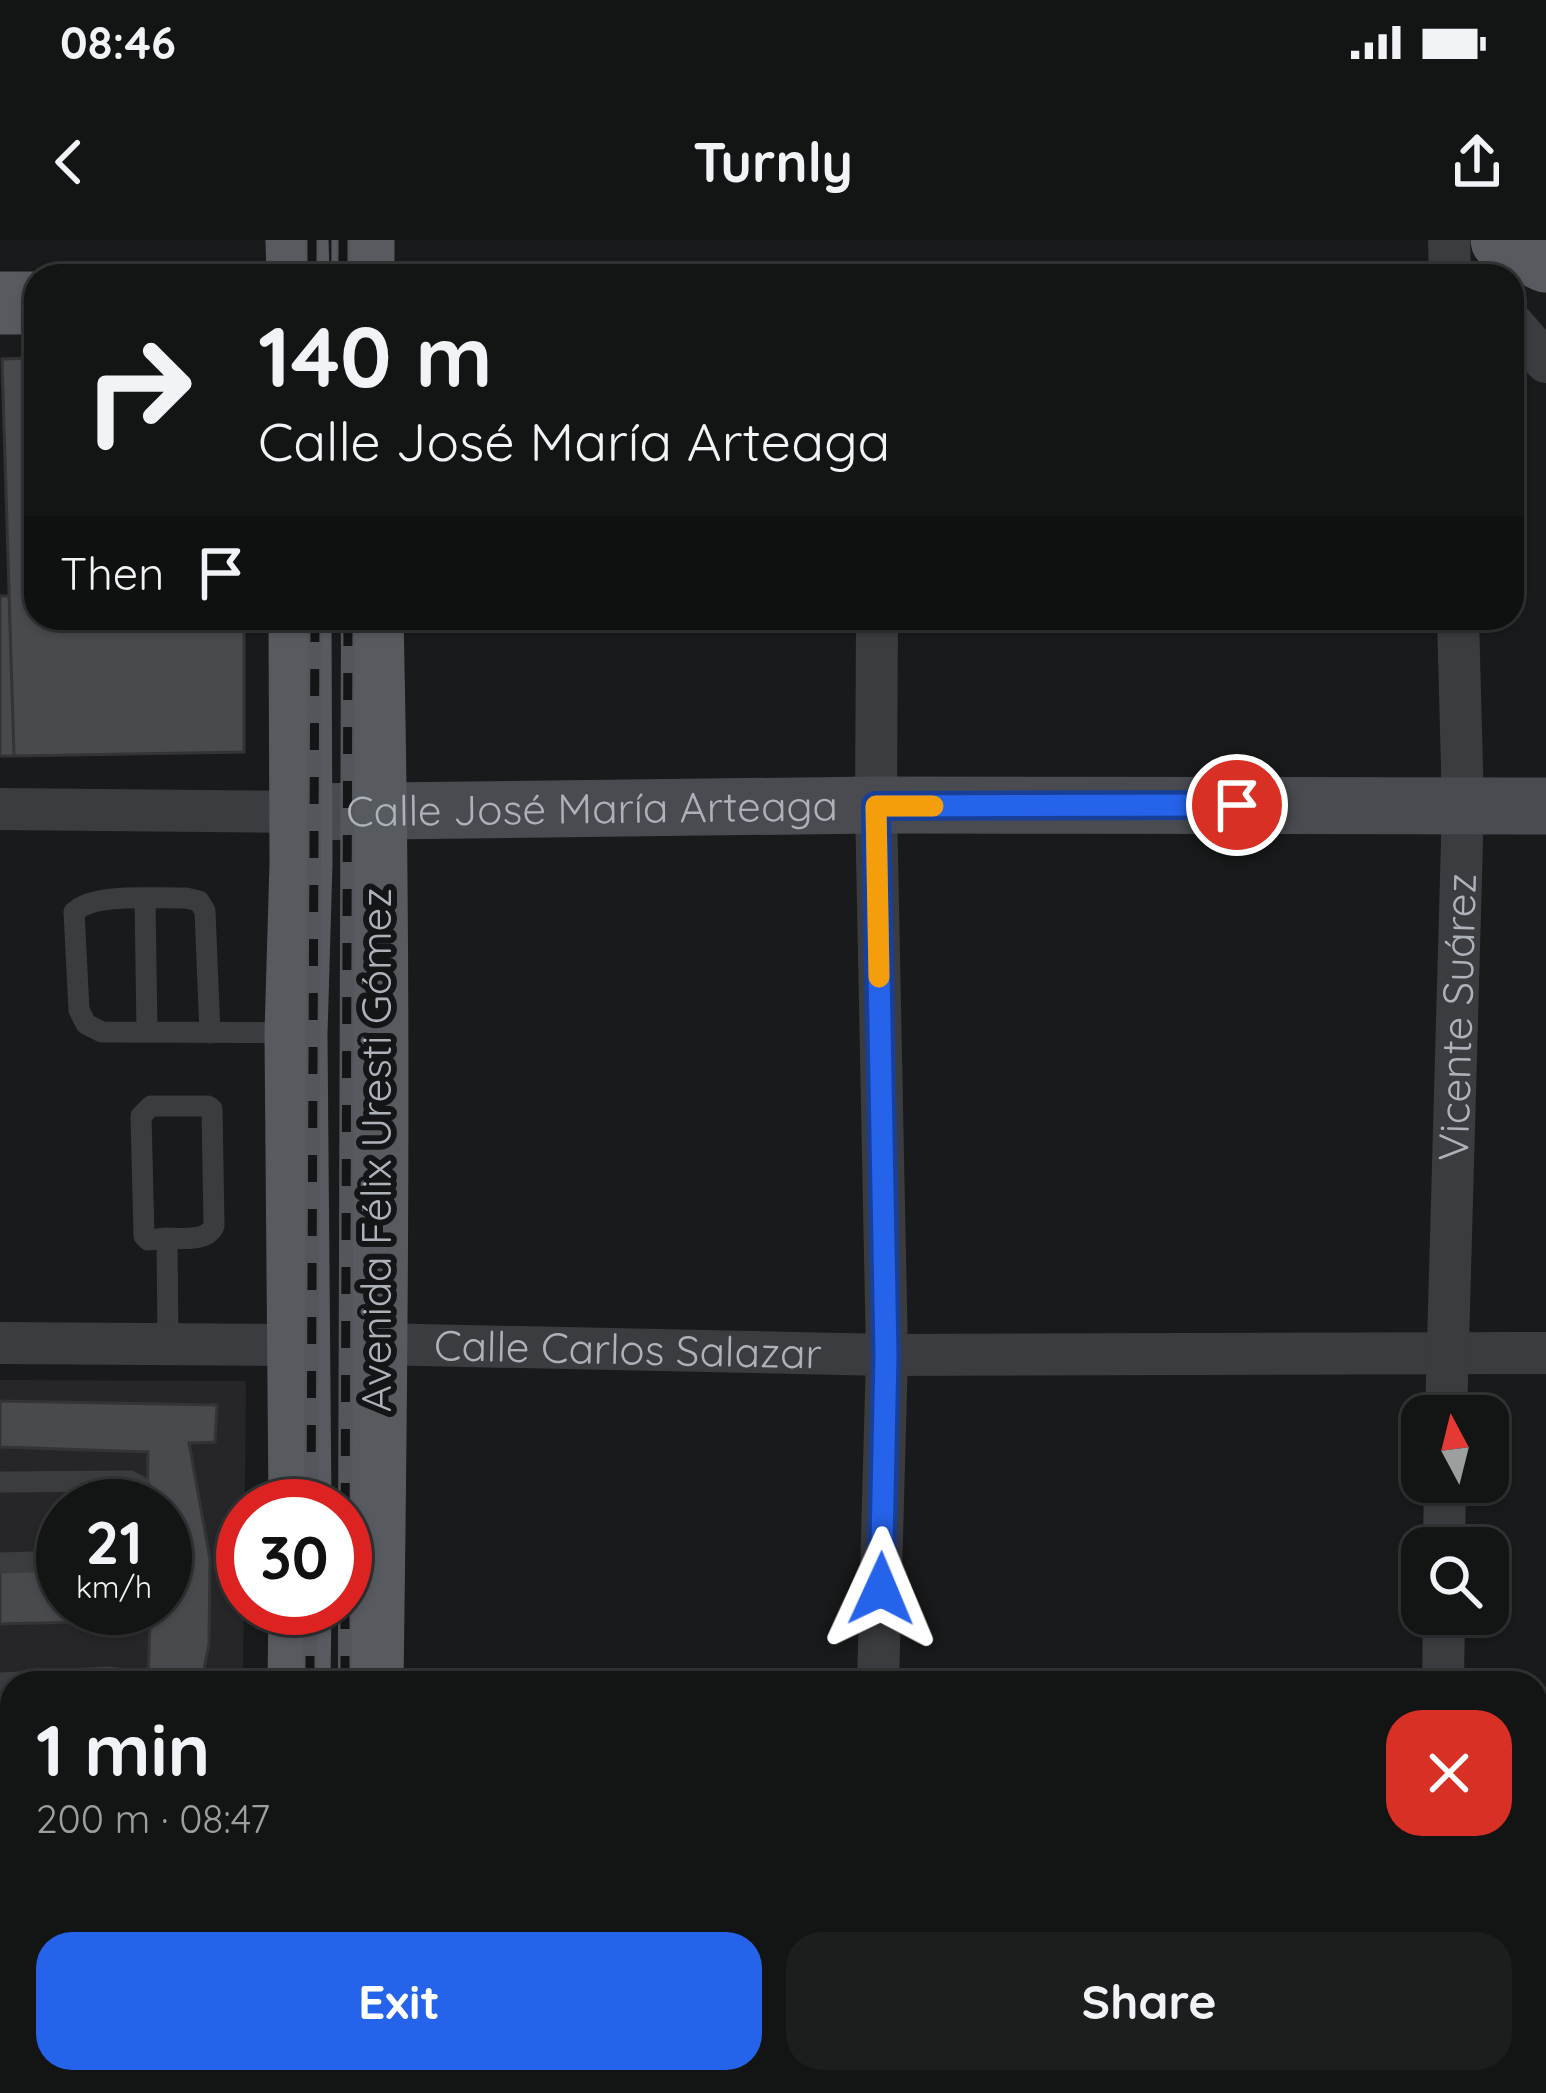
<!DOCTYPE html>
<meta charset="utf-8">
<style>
:root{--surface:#131414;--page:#1c1d1d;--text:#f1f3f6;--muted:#9d9ea0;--line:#323334;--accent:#2563eb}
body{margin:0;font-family:Quicksand,sans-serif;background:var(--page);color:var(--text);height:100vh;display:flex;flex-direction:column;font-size:45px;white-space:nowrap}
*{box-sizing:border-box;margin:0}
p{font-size:39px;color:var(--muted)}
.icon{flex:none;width:66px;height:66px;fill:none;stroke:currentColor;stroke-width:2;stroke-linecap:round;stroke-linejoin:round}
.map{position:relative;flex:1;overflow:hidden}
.drawer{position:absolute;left:0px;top:1431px;width:1548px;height:423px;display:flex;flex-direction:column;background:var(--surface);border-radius:36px 36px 0 0;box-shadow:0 3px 9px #0004,0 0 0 3px var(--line)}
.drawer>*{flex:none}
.guide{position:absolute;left:24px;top:24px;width:1500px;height:366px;border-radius:36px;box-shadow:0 3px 9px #0004,0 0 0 3px var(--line);background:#131414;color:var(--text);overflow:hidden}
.needle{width:78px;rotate:353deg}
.controls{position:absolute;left:1401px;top:1155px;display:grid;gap:24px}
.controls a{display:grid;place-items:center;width:108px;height:108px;border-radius:24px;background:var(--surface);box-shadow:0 3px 9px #0004,0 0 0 3px var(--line);font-size:60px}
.speed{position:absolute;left:36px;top:1239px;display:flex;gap:24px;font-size:60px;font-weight:700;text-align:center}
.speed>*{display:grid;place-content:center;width:156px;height:156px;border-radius:50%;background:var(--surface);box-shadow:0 3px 9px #0004,0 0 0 3px var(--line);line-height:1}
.speed small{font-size:30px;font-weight:400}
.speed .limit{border:18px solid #d22;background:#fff;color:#111}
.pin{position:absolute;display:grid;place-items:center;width:102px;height:102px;color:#fff;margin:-51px;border:6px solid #fff;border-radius:50%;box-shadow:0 3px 12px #0007}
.me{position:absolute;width:132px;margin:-66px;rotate:1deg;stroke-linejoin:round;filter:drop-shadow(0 0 9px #0008)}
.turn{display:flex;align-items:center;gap:42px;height:252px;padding:0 36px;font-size:54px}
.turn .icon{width:156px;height:156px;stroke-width:2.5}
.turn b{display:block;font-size:84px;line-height:102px}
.then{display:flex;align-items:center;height:114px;padding:0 36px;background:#0003;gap:24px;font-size:45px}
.round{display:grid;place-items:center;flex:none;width:126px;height:126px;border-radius:36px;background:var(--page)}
.overview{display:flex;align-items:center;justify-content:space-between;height:204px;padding:0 36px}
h1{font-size:72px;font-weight:800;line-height:90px}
.action{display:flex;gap:24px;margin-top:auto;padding:24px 36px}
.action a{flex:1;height:138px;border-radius:36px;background:var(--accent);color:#fff;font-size:48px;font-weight:800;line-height:138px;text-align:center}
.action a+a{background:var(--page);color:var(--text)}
.status{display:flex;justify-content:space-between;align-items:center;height:84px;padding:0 60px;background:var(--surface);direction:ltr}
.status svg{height:33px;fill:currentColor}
header{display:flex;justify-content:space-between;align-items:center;height:156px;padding:0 36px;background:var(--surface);font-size:54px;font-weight:800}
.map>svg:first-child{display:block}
.built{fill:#262628;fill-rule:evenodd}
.building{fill:#494a4e;stroke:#343437;stroke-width:3}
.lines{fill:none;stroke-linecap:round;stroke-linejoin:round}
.lane{stroke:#3b3c40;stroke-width:21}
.street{stroke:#3b3c40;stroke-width:42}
.secondary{stroke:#494b50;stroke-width:57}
.primary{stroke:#575a5f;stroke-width:63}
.rail-casing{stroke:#54565b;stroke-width:14}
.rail{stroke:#141516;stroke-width:9;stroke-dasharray:27;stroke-linecap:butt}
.route-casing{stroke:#184099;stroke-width:30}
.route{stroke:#2563eb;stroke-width:21}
.slow{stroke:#f59e0b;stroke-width:21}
.labels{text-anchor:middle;stroke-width:12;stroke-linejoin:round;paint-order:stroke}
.street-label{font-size:42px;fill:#adb2ba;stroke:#141516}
</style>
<div class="status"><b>08:46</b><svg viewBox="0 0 49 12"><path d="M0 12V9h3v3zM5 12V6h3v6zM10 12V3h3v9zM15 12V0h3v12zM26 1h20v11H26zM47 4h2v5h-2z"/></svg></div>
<header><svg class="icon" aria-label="back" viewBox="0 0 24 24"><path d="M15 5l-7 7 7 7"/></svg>Turnly<svg class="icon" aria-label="share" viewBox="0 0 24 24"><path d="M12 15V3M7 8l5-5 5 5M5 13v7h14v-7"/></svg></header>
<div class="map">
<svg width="1546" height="1853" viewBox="0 0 1546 1853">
<rect width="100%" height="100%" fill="#191a1b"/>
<path class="built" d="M0,1140L246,1141L243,1443H12V1586H0ZM63,1266H165V1368H63Z"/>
<path class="building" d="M36,118V378H244V512L14,516L2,119Z
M0,356H9L14,516H0Z
M0,1161L217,1165L215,1202L189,1203L210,1319L209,1404L201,1443H148L150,1380L0,1384V1329L63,1327V1368H165V1266H147L148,1212L0,1207Z
M0,1493H12V1541H0Z"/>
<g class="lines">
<path class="lane" d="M145,659L147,792
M210,793L205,671L199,661L186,658C156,659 95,652 74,672L79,770L86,784L102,792C164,792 227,792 289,793
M167,998C182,998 207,1002 214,986L212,869L208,866H151L141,876L144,996L148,1000L167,998L168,1102
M0,1242L130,1241L141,1247L145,1266
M0,1323L63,1321
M0,1443L108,1437L123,1439L129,1443
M0,1481L12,1480"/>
<g class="street">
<path d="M1449,0L1450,36"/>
<path d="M1512,83L1546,122"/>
<path d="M877,378L876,565L887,1115L878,1443"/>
<path d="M0,569L301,572"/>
<path d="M0,1103L301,1105"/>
<path id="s1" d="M376,1104L887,1115L1546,1113"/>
<path id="s2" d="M1446,1176L1463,565L1458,378"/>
<path d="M1444,1308L1445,1242"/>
<path d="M1443,1443L1444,1374"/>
<path d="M0,1639H12"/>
<path d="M1536,1656H1546"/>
<path d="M1441,1842L1442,1853"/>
<path d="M872,1853V1842"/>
</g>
<path class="secondary" id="s3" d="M301,572L876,565L1546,566"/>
<path class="primary" d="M297,0L298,36
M1502,0L1546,21
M363,36V0
M0,63H36
M372,378C380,733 377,1088 372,1443
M300,1266L296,794L301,623L300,378
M299,1443L300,1368
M298,1853V1842
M367,1853V1842"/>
<defs>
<path id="rail" d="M312,0V36
M343,0V36
M311,1266L315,378
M345,1324L348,378
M310,1443V1368
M345,1443V1368
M310,1842V1853
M343,1853V1842"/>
</defs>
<use href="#rail" class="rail-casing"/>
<use href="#rail" class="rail"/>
</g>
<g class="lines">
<defs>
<path id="route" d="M881,1349L886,1115L876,566L1237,565"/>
</defs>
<use href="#route" class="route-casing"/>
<use href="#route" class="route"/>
<path class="slow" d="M879,737L876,566H933"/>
</g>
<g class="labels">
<g class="street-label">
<text dy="15" stroke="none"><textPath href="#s3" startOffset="291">Calle José María Arteaga</textPath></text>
<text dy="15" stroke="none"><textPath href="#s2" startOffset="399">Vicente Suárez</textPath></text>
<text transform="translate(376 910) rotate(-90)" y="15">Avenida Félix Uresti Gómez</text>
<text dy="15" stroke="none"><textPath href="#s1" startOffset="252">Calle Carlos Salazar</textPath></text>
</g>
</g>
</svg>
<div class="controls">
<a><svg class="needle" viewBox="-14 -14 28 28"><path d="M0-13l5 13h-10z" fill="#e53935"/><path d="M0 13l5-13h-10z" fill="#9d9ea0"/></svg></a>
<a><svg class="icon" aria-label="search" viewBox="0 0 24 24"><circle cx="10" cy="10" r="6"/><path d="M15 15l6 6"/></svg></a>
</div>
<div class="speed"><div>21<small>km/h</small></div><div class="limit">30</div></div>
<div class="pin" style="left:1237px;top:565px;background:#d93025"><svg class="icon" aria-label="arrive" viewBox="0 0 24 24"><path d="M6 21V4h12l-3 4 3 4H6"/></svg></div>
<svg class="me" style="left:881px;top:1349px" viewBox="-20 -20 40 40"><path d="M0-17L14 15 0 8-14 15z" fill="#2563eb" stroke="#fff" stroke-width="4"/></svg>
<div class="guide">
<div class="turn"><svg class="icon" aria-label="right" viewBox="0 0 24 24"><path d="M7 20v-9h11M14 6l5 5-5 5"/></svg><div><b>140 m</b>Calle José María Arteaga</div></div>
<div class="then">Then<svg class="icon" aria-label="arrive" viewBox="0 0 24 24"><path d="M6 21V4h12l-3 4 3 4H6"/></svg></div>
</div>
<section class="drawer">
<div class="overview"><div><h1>1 min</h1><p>200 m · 08:47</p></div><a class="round" style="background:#d93025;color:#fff"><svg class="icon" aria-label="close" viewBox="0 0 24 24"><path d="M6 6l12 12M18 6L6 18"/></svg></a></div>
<div class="action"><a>Exit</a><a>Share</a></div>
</section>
</div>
